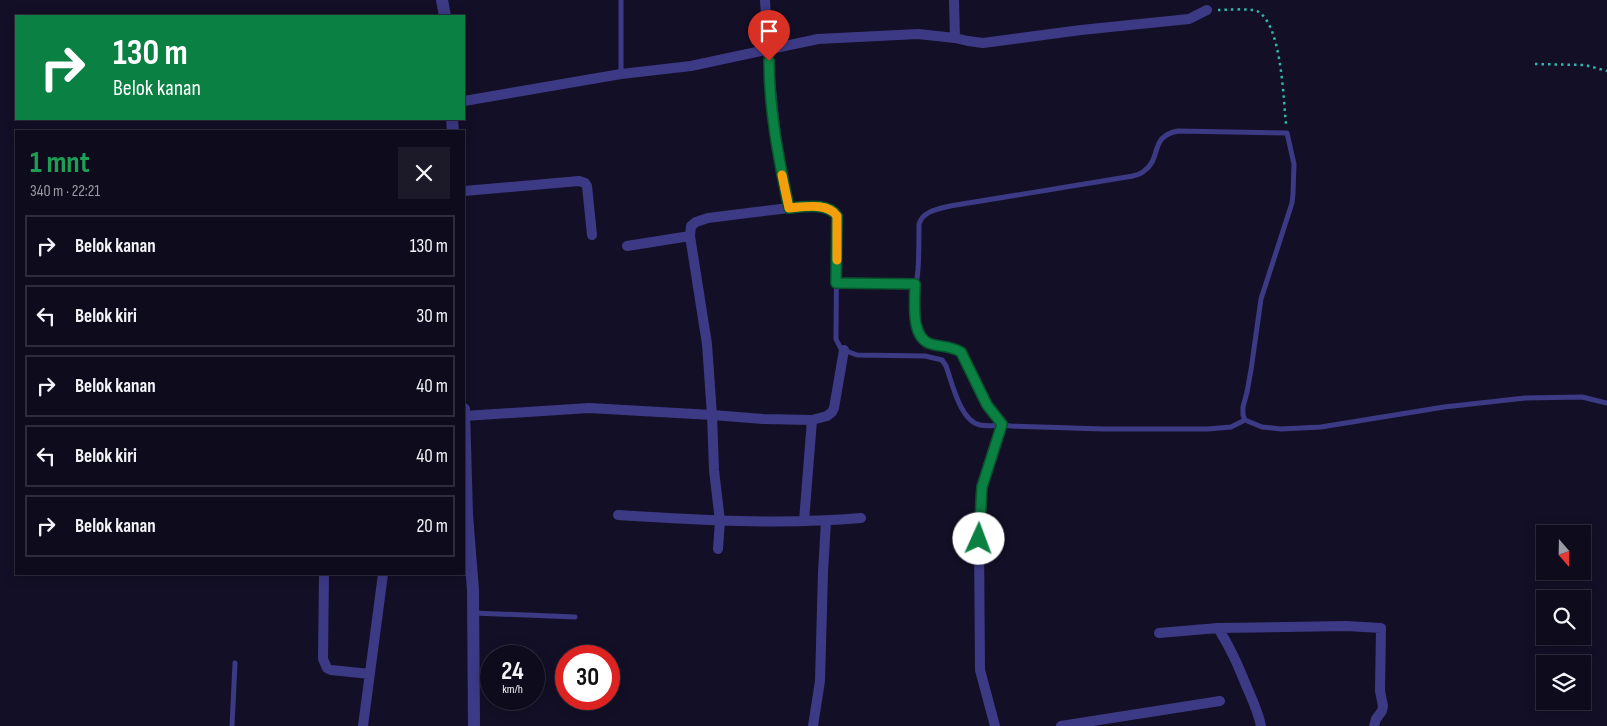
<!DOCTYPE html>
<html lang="id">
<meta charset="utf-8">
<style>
:root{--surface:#0e0b1c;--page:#1c1929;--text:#f1f3f6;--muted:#9b9ba3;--line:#2e2b3b}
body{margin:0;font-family:"Sofia Sans Condensed",sans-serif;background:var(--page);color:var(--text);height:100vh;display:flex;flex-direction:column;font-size:19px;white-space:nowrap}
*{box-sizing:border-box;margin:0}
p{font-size:16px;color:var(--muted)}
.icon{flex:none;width:28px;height:28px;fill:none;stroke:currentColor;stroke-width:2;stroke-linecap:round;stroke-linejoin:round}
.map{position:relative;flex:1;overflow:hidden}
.details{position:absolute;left:15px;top:130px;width:450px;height:445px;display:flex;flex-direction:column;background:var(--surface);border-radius:0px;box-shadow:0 2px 12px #0003,0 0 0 1px var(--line)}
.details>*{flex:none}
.guide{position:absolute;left:15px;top:15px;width:450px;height:105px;border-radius:0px;box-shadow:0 2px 12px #0003,0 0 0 1px var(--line);background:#0b8043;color:#fff;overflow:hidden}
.needle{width:32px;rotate:160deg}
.tools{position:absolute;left:1536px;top:525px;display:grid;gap:10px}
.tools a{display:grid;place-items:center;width:55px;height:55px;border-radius:0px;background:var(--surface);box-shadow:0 2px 12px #0003,0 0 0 1px var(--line);font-size:25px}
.speed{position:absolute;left:480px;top:645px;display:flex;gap:10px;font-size:25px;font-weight:700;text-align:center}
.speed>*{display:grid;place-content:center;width:65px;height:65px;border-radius:50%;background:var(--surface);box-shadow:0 2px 12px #0003,0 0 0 1px var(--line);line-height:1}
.speed small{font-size:12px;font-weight:400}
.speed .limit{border:8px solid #d22;background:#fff;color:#111}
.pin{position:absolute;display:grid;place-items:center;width:42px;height:42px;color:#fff;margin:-51px -21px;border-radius:50% 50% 50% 0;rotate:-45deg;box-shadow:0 0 5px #0007}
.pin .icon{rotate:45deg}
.me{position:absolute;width:55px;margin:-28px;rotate:2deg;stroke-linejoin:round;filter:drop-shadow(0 0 4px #0008)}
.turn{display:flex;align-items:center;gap:18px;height:105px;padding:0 15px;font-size:22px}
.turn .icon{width:65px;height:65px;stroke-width:2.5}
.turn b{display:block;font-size:35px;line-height:42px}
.round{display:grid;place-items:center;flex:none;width:52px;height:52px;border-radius:0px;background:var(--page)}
.headline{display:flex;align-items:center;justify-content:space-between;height:85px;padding:0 15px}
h1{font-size:30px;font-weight:700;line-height:38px;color:#1e9e55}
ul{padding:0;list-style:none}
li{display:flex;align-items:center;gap:15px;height:62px;margin:0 10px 8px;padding:0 5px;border:2px solid var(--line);border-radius:0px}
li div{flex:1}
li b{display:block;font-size:19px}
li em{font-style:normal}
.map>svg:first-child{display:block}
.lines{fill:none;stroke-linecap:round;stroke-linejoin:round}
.path{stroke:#2fb8b0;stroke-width:2.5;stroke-dasharray:2.5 4;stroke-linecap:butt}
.service{stroke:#3d3a85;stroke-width:5}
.minor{stroke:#3d3a85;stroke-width:10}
.tertiary{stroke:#3d3a85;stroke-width:12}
.route-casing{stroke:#07532c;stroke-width:12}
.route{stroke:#0b8043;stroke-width:9}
.slow{stroke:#f59e0b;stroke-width:9}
</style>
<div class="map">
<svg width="1607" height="726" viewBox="0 0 1607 726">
<rect width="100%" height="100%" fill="#130f26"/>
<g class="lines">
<path class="path" d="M1218,10C1227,10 1249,8 1257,11C1282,24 1283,98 1286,124
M1535,64L1585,65L1607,71"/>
<path class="service" d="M621,0V74
M789,208C804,207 828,202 837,216L836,331V339L841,349L857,355L925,356L942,360L946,366C952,382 960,421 980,425C990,427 1001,424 1011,426L1104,429H1208L1231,427L1245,420
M836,283L915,284
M1002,424L987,405L961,352C949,344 933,348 925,341C908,327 916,289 918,270C919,255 919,240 919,224C923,211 938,209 950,206L1133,176C1136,175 1141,174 1144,171C1162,159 1149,136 1178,131L1287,133L1294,164L1293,194L1292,203L1261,299L1251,370L1247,392L1243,407V415L1245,420L1262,427L1281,429L1321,427L1444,407L1525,398L1582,397L1607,403
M473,613L575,617
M232,726L235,663"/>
<path class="minor" d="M765,0C769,70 773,140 789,208L708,218L696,222L691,226L690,236L707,344L712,415L763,419L812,420L827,416L832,412L834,408L844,350
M954,0L955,38
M464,101L621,74L691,66L818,39L918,34L955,38L968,41L983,43L1081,30L1189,19L1207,10
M464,191L579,181L585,183L587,186L592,235
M627,246L690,236
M464,416L589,408L712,415L714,470L720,521L718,549
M618,515C699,520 780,525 861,518
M804,521L812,420
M324,574L323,659L327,668L331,670L370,674
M1218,628C1231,649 1237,663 1246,685C1252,699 1258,711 1261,726
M1159,633L1218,628L1346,626L1381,628L1380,691L1383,706L1382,711L1376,719L1374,726
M363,726L383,574
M813,726L820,681L823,572L826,521
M995,726L980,670L979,539L981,487L1002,424
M1061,726L1220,701"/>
<path class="tertiary" d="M442,0L445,16
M452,119L453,131
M464,409L467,515L473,590L474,726"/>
</g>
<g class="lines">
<defs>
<path id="route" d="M769,61C769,110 779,161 789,208C804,207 828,202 837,216L836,283L915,284C915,301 910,338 931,344C942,347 951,346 961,352L987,405L1002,424L982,487L979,539"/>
</defs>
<use href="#route" class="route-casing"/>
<use href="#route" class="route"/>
<path class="slow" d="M782,175L789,208C804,207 828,202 837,216V260"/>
</g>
</svg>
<div class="tools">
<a><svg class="needle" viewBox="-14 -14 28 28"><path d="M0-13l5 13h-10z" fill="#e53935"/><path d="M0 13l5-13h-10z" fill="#9b9ba3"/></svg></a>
<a><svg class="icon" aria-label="search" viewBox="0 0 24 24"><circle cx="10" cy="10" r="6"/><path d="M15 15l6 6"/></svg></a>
<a><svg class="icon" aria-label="layers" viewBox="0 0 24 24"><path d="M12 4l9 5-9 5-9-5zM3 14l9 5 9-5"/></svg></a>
</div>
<div class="speed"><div>24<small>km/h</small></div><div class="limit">30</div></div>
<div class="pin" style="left:769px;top:61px;background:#d93025"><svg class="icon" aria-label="arrive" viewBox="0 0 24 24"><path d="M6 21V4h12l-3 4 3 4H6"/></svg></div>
<svg class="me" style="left:979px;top:539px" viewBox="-20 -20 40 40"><circle r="19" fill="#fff"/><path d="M0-13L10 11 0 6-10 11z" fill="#0b8043"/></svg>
<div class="guide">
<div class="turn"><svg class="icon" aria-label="right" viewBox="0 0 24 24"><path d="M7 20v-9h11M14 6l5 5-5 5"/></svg><div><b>130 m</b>Belok kanan</div></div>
</div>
<section class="details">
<div class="headline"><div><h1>1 mnt</h1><p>340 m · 22:21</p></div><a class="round"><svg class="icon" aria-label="close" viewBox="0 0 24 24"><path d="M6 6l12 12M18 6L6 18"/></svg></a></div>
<ul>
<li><svg class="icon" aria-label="right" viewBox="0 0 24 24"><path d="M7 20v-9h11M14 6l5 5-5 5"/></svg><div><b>Belok kanan</b></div><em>130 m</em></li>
<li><svg class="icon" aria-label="left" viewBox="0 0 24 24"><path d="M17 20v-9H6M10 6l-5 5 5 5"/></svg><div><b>Belok kiri</b></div><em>30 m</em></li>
<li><svg class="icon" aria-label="right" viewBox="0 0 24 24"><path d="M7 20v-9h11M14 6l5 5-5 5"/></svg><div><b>Belok kanan</b></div><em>40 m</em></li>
<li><svg class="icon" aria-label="left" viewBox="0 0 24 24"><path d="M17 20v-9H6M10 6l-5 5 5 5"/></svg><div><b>Belok kiri</b></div><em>40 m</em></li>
<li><svg class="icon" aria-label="right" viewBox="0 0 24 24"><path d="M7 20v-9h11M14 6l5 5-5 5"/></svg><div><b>Belok kanan</b></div><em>20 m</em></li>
</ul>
</section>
</div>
